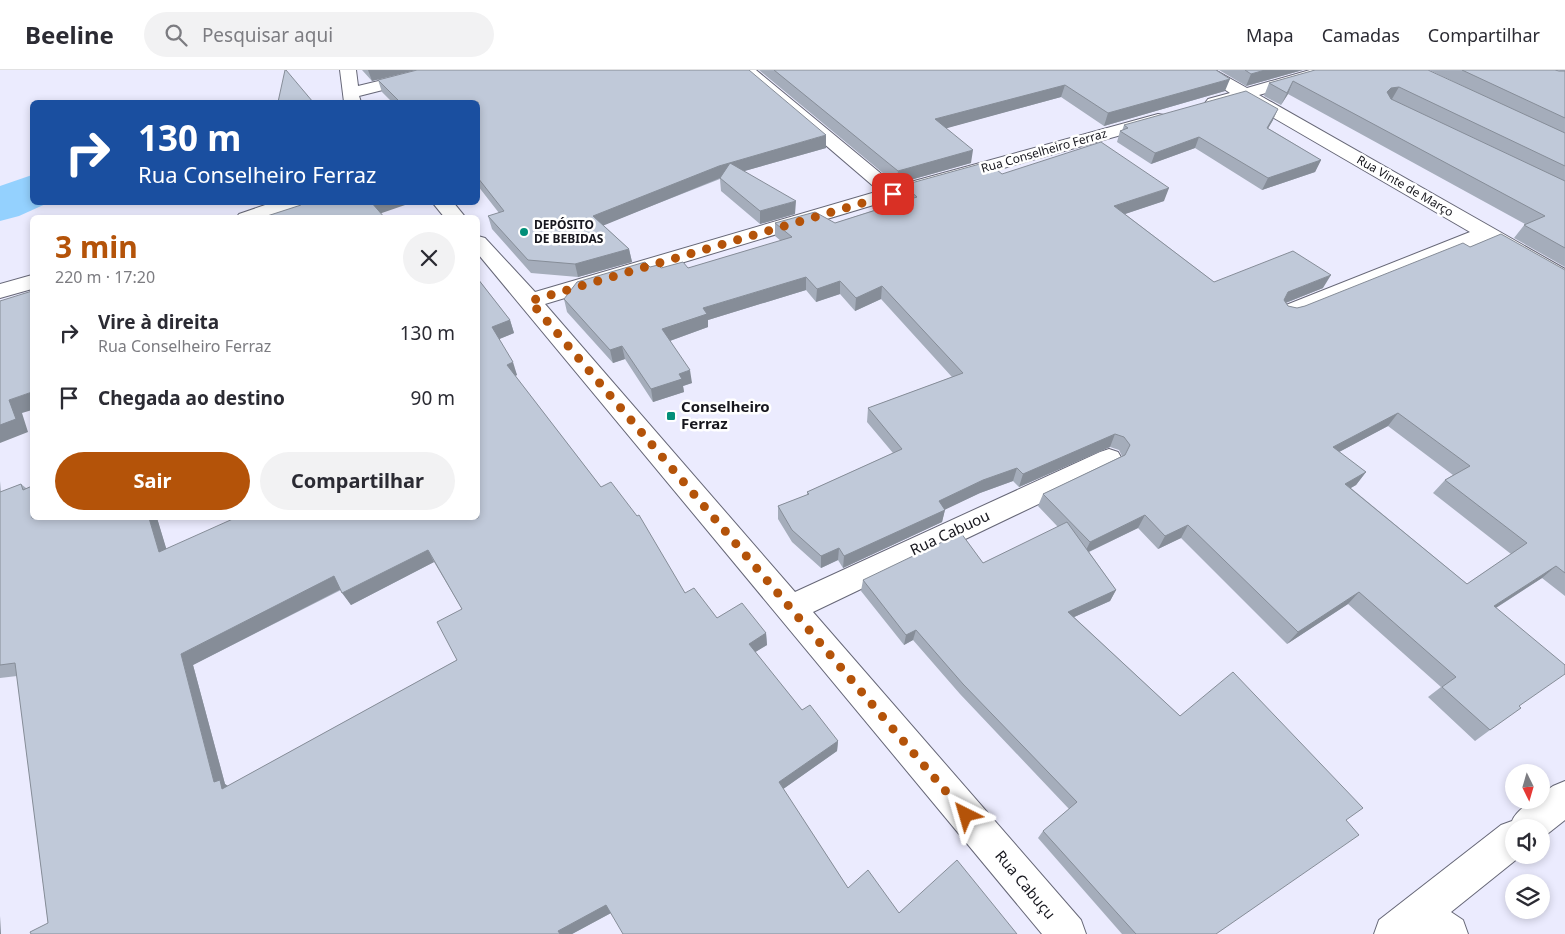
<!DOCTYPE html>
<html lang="pt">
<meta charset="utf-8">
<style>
:root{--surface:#fff;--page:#f2f2f3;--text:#2b2b33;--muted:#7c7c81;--line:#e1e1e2;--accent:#b45309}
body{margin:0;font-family:"Noto Sans",sans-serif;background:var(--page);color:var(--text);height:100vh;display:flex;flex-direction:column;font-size:19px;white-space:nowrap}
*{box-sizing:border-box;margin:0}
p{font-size:16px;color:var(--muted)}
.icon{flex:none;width:28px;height:28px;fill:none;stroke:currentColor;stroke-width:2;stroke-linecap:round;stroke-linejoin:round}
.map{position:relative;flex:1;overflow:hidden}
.drawer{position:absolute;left:30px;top:145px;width:450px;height:305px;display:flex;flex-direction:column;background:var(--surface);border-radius:8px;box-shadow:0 2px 8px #0003}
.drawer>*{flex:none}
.banner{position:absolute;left:30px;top:30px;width:450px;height:105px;border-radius:8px;box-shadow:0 2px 8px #0003;background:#1a4fa0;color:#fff;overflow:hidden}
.needle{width:32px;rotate:175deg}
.buttons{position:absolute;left:1505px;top:694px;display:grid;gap:10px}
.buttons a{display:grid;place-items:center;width:45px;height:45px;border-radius:50%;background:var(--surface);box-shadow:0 2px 8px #0003;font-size:25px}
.pin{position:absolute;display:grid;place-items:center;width:42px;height:42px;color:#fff;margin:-21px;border-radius:10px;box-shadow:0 2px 8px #0006}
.me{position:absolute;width:55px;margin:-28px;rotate:320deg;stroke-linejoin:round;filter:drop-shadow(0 0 4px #0008)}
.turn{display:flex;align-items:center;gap:18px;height:105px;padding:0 25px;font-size:22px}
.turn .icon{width:65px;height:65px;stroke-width:2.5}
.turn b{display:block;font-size:35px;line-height:42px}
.round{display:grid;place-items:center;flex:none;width:52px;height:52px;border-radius:26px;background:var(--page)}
.summary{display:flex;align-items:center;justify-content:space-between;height:85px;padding:0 25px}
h1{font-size:30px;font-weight:700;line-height:38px;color:var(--accent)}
.action{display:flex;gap:10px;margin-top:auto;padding:10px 25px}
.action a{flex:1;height:58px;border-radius:30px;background:var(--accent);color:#fff;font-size:20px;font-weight:700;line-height:58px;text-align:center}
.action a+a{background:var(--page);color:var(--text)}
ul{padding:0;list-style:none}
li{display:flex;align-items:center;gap:15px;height:65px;padding:0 25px}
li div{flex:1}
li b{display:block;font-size:19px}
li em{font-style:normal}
header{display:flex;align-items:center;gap:30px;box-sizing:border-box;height:70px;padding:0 25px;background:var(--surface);border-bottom:1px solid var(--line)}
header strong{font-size:24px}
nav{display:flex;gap:28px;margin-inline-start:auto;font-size:18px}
.search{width:350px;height:45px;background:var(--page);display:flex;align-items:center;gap:12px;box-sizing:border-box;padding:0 18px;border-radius:28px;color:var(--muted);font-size:19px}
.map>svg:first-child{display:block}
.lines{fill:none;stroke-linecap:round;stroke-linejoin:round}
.river{fill:#94d1fe;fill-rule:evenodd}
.minor-casing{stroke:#666777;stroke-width:2}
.minor{fill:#fff;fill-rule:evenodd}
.wall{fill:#a5adbb;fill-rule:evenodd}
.shaded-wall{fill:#868d98}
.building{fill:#c0c9d9;stroke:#868d98;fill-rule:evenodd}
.route{stroke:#b45309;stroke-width:9;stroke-dasharray:0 16.2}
.poi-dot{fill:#028f79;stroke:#fff;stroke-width:2}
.labels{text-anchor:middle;stroke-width:5;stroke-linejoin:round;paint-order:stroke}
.far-street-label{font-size:12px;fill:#17171e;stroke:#fff}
.far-poi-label{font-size:12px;font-weight:bold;fill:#17171e;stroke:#fff;text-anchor:start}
.poi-label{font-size:15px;font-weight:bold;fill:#17171e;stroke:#fff;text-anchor:start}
.street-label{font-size:15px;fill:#17171e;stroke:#fff}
</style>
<header>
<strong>Beeline</strong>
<div class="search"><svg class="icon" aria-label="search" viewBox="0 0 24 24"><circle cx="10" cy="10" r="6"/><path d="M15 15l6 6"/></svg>Pesquisar aqui</div>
<nav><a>Mapa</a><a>Camadas</a><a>Compartilhar</a></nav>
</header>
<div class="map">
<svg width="1565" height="864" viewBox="0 0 1565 864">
<rect width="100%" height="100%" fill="#ebebfe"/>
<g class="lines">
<path class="river" d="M32,105V132H50L19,146L0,151V116Z"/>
<defs>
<path id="minor" d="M340,0H356L358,16L424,0H452L450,3L359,26L361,32H344Z
M738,0H756L896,116L1158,44L1164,45L1167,49L1164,53L900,127L545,234L795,522L1100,382L1109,379L1118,382L1122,389L1118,396L813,542L1081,850L1086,864H1042L478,184V166L485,168L535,222L879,121Z
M1195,0H1215L1247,18L1310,0H1336L1334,3L1259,25L1565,199V215L1557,213L1485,171L1297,247L1289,249L1281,247L1278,242L1281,237L1470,162L1243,30L1214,38L1208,37L1205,33L1208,29L1230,23Z
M274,132H306L303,136L268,148H236L239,144Z
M432,132H453L466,148H445Z
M32,205V219L0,228V214Z
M1565,711V750L1541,769V758H1514V785H1522L1451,842L1463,850L1468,864H1374L1379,850L1501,755L1512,751C1516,741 1531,730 1541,730V724L1553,716Z"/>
</defs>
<use href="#minor" class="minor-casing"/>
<use href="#minor" class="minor"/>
</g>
<path class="wall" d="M362,0H416L372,11Z
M759,0H1216L1225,21L1104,56L1061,27L946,58L971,93L896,114Z
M1219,0H1303L1246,16Z
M1315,0L1465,17L1429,0H1555L1560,1L1557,0H1565V197L1514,168L1525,154L1288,24L1281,35L1264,26L1269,13Z
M378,10L826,78L744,101L795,144L760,154L721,121L720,109L603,155L629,179L632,192L578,207L531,203L492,159L488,146L499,143L478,116V32H392L382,22Z
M1273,50L1268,58L1321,90L1315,102L1262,120L1195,78L1151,94L1117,72L1120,61H1122L1124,55Z
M1002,104L1164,131L1125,144L1214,212L1323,218L1286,233L1288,236L1297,238L1305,236L1470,177L1565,200V526L1542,508L1496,538L1519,636L1490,660L1475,671L1428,627L1441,617L1348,534L1287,574L1181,468L1158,479L1138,458L1089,482L1116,520L1110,531L1074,547L1180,646L1346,750L1216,864H1122L1038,768L1043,761L1069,739L960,624L913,570L904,575L861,521L863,510L983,493L1058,457L1038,436L1043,424L1122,386L1119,380L1110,377L1019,417L1013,411L980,423L945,439L942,452L843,498L838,490L821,498L792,472L778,449V436L807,425V422L893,383L867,352L868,338L952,307L881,229L855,241L840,224L816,232L806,220L708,250V257L670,271L692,313L683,316L684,322L653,332L625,289L613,293L567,242L564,229L650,197L661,198H688L781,171L775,166V153H835L905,130L903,128L904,115ZM1388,356L1453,405L1445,410L1433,423L1511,484L1467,514L1351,418L1356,415L1366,402L1339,382Z
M478,209L510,250L514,263L499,269L517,305L515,306L601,417L685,523L717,548L766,563L767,575L755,582L802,640L838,671L837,681L783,719L848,818L899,843L1017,864L611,843L572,864L48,853L17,606L0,608V411L1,422L21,414L26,418L32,448H157L166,479L478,448ZM434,492L462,539L457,590L228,716L225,714L193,595L341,520L351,535Z"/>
<path class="shaded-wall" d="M368,0H416L372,11Z
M1265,0H1303L1246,16L1251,4Z
M1230,9L1225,21L1104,56L1108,43Z
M1293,11L1288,24L1281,35Z
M1065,15L1061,27L933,62L935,49Z
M1399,17L1392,29L1380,35L1387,22L1391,18Z
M1278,39L1273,50L1262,69L1267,58Z
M826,65V78L720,108L595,159L593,146L719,96Z
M1199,67L1195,78L1151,94L1155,83Z
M973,80L971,93L896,114L898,101Z
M1321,90L1315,102L1262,120L1268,108Z
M1169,118L1164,131L1110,149L1114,136Z
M796,131L795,144L760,154V141Z
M371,132H408V134L376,145Z
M629,179L632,192L578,207L575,194Z
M1331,205L1323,218L1280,235L1288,222Z
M806,207V220L708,250V257L664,273L662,259L703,238Z
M840,211V224L816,232L817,219Z
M882,216L881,229L855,241L856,228Z
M510,250L514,263L497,270L492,257Z
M622,276L625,289L613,293L610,280Z
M513,292L517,305L511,308L507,295Z
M690,300L692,313L683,316L684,322L653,332L651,319L679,304Z
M32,322V340L22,343L28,362L0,373V355L9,330Z
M1398,343L1388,356L1324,390L1333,377Z
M1115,364L1110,377L1019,417L1023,404Z
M1017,398L1013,411L980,423L936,444L939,431L983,410Z
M1366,402L1356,415L1336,426L1345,414Z
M945,440L942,452L843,498L844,486Z
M1145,445L1138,458L1084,484L1090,472Z
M149,448H157L171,494L159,482Z
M1188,455L1181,468L1158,479L1165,466Z
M839,478L838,490L821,498V486Z
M428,480L434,492L351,535L342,523Z
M1556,496L1542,508L1480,548L1494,536Z
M334,506L343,518L193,595L225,714L232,719L235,728L214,712L181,584Z
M1116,520L1110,531L1063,552L1068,542Z
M1359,522L1348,534L1287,574L1298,562Z
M916,560L913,570L904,575L906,565Z
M766,563L767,575L749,586V574Z
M838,671L837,681L779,722V712Z
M606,835L611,843L572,864H560L558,861Z
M0,846L1,864H0Z"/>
<path class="building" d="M285,0H286L313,32H278Z
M417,0H749L826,65L719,96L593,146L629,179L575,194L528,190L488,146L504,141L478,108V32H400L378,10Z
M774,0H1216L1230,9L1108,43L1065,15L935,49L973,80L898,101Z
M1245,0H1265L1251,4Z
M1315,0H1428L1565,63V96L1399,17L1391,18L1387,22L1391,29L1565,111V178L1524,155L1545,146L1293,11L1287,23L1269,13Z
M1462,0H1555L1559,1H1565V48Z
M1246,21L1278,39L1267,58L1321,90L1268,108L1199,67L1155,83L1120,61L1128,58L1124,55Z
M1101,72L1169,118L1114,136L1214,212L1293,181L1331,205L1288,222L1284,230L1288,236L1297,238L1305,236L1463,173L1470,177L1501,164L1565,200V503L1556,496L1494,536L1565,595V604L1519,636L1521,638L1490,660L1442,617L1456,607L1359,522L1298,562L1188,455L1165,466L1145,445L1090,472L1043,424L1125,385L1130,375L1124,367L1115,364L1023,404L1017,398L983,410L939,431L945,440L844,486L839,478L821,486L792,460L778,436L809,424L807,422L902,379L868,338L963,303L882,216L856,228L840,211L817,219L806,207L703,238L707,244L662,259L690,300L679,304L682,309L651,319L622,276L610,280L564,229L577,212L645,192L650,197L658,195L661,198L683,192L688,198L792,167L775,153L815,142L835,153L917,127L904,115L987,92L1002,104ZM1398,343L1470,396L1445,410L1527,473L1467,514L1345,414L1366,402L1333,377Z
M730,93L796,131L760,141L720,108Z
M298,132H371L385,148H261L301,135Z
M478,209L510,250L492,257L513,292L507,295L601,417L611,412L637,446L639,445L685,523L694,518L717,548L742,533L766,563L749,574L802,640L810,635L838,671L779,712L848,818L868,800L899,843L957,790L1017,864H623L606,835L558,861L560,864H31L30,862L48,853L15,593L0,595V422L21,414L23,420L32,416V448H149L159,482L235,448H478ZM428,480L462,539L437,552L457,590L222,719L220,710L214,712L181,584L334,506L342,523Z
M32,221V322L9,330L16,349L0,355V231Z
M1067,452L1116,520L1068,542L1180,646L1233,602L1363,738L1346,750L1359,765L1216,864H1136L1043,761L1077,732L963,614L916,560L906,565L863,510L961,463L983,493Z"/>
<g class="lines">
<path class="route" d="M893,124L530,231L966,745"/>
</g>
<g class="poi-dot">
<circle cx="524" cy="162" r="5"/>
<rect x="666" y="341" width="10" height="10" rx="2.5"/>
</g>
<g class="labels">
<g class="far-street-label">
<text transform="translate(1044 81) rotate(-16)" y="4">Rua Conselheiro Ferraz</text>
<text transform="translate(1405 116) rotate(30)" y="4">Rua Vinte de Março</text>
</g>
<g class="far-poi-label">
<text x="534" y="159">DEPÓSITO<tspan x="534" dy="14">DE BEBIDAS</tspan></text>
</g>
<g class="poi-label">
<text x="681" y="342">Conselheiro<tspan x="681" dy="17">Ferraz</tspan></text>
</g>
<g class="street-label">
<text transform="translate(950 463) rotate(-25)" y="5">Rua Cabuou</text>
<text transform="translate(1025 815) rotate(50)" y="5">Rua Cabuçu</text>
</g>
</g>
</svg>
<div class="buttons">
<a><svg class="needle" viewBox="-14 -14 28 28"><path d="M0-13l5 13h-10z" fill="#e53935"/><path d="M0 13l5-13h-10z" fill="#7c7c81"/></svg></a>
<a><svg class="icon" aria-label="sound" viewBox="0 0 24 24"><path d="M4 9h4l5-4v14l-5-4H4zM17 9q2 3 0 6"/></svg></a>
<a><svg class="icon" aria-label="layers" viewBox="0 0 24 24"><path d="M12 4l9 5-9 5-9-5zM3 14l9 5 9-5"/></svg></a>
</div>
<div class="pin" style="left:893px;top:124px;background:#d93025"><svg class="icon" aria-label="arrive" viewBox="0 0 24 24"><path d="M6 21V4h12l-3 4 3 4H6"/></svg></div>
<svg class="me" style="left:966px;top:745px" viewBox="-20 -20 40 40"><path d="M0-17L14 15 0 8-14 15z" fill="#b45309" stroke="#fff" stroke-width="4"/></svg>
<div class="banner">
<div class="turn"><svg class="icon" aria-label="right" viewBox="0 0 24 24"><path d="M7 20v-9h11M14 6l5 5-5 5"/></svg><div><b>130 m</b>Rua Conselheiro Ferraz</div></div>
</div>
<section class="drawer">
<div class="summary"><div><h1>3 min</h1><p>220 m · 17:20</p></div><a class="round"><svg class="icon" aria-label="close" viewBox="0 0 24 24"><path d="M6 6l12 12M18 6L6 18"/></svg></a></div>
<ul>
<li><svg class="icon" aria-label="right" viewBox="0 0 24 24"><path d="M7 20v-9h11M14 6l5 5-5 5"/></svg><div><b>Vire à direita</b><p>Rua Conselheiro Ferraz</p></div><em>130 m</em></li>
<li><svg class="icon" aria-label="arrive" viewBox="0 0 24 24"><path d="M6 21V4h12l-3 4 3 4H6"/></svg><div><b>Chegada ao destino</b></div><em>90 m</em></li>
</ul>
<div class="action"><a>Sair</a><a>Compartilhar</a></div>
</section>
</div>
